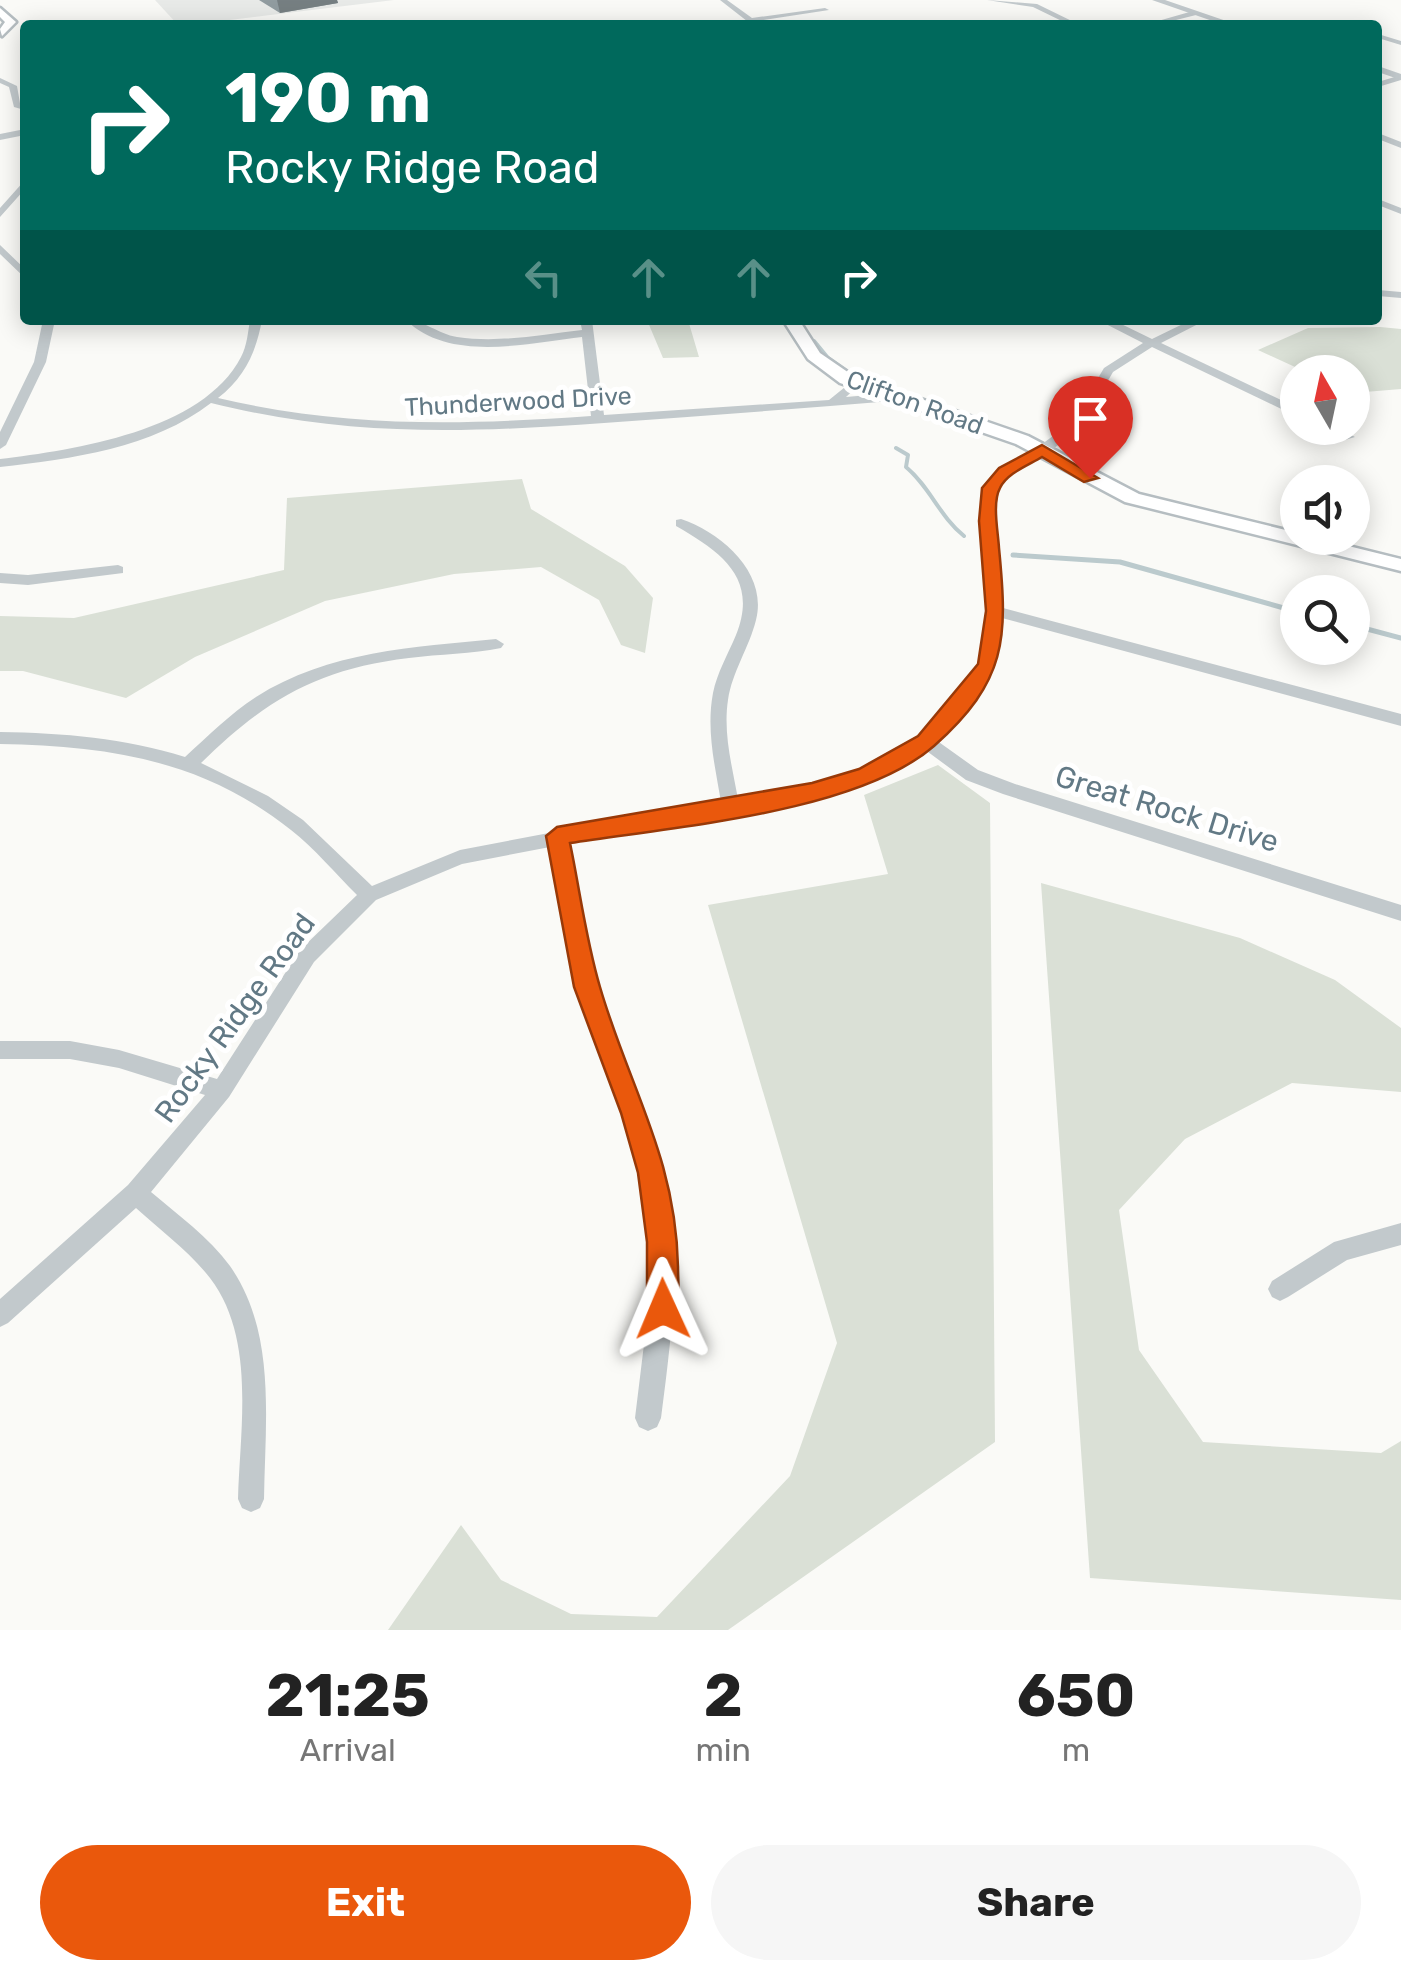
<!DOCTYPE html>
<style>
:root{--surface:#fff;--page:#f6f6f6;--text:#222;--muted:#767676;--accent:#ea580c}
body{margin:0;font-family:Rubik,sans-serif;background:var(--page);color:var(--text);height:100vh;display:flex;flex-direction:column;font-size:38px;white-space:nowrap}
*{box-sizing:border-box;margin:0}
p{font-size:32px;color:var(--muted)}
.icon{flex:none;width:55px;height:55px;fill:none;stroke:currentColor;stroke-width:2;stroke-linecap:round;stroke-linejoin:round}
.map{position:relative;height:1630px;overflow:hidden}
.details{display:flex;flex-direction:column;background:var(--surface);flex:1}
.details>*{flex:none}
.guide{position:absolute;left:20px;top:20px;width:1362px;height:305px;border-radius:10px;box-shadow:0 5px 25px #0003;background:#00695c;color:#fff;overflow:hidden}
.needle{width:65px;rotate:351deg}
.buttons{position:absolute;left:1280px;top:355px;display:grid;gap:20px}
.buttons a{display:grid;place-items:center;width:90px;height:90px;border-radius:50%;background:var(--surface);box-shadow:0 5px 25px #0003;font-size:50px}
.pin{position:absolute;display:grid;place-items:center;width:85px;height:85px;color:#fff;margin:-102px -42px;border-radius:50% 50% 50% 0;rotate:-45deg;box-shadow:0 0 10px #0007}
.pin .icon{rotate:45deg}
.me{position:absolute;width:110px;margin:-55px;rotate:359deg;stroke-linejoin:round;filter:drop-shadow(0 0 8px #0008)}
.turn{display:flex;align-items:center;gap:35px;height:210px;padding:0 40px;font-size:45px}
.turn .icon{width:130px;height:130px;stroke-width:2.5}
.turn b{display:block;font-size:70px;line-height:85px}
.lanes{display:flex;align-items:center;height:95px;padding:0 40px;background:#0003;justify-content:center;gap:50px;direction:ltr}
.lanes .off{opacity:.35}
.eta{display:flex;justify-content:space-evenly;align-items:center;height:170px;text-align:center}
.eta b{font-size:60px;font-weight:700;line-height:70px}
.primary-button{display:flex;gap:20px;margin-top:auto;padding:20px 40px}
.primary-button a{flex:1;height:115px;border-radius:60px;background:var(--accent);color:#fff;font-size:40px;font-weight:700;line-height:115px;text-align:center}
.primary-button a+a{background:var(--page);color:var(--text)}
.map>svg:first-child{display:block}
.built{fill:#e8eae8}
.green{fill:#dae0d6}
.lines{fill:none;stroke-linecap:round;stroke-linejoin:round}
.stream-far1{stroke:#bbcacd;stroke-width:4}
.stream{stroke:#bbcacd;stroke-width:5}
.secondary-casing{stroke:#b5bdc1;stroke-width:5}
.minor{fill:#c2c9cc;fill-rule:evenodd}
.tertiary{fill:#c2c9cc;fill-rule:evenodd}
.secondary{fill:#fff;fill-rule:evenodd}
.wall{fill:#919ca0}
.shaded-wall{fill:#767f82}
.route{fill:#ea580c;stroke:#983908;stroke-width:2.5}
.labels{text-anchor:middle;stroke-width:10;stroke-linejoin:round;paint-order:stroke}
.far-street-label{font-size:25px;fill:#627985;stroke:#fff}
.street-label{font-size:30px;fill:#627985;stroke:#fff}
</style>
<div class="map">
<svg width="1401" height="1630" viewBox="0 0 1401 1630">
<rect width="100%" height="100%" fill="#fafaf7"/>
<path class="built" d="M155,0H394L189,25H178Z"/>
<path class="green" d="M647,320H688L699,357L663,358Z
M1380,327L1401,329V389L1353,393L1352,372H1306L1258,350L1308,328Z
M522,479L531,509L625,566L653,598L645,653L621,645L599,600L541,567L454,574L325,601L195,657L126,698L23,671H0V616L74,618L284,570L287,498Z
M938,765L990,803L995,1442L728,1630H388L461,1525L501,1580L571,1614L657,1617L790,1476L837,1343L708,905L888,874L864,795Z
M1041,883L1240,938L1335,980L1401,1028V1092L1292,1083L1185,1139L1119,1210L1139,1350L1203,1442L1381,1453L1401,1441V1600L1090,1578Z"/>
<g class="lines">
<path class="stream-far1" d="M814,341L828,358L856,378
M896,448L908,455L906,467C930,487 940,517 964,536"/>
<path class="stream" d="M1013,555L1120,562L1298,612
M1352,625L1401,638"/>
<defs>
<path id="secondary" d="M0,8L16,22L2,36L0,29L5,22L0,17Z
M783,320H799L820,353L852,375L1028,436L1139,494L1298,533V538H1316L1401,559V571L1125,502L1016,444L840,383L808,359Z"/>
</defs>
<use href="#secondary" class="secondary-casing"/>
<path class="minor" d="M720,0H727L752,18L825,8L829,10L757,21L761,25H752Z
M987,0L1037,4L1080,25H1070L1033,7Z
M1193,11L1196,15L1156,25H1144Z
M1378,34L1401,41V45L1378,38Z
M1401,75V80L1378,87V82Z
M0,78L17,86L21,109L14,107L9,87L0,83Z
M25,129V135L0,140V134Z
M1378,133L1401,142V148L1378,139Z
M25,180V189L0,217V208Z
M1378,199L1401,208V214L1378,205Z
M0,245L25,269V278L0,254Z
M1378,290L1401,292V298L1378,296Z
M43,320H55L46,362L6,445L0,449V432L34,362Z
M250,320H262C256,352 245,377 218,398C345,428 463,425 591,416L582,337C528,343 450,363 406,320C424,320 438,334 457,337C498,343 540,335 582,330L580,320H592L604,415L829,400L855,379L861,383L846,397L892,393L898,397L892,401C796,409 700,416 604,423C464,433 349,437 211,403C153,448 71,459 0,467V459C74,450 203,431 241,357C247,346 248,332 250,320Z
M1098,320H1113L1152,339L1191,320H1206L1161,343L1298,408V417L1152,347L1113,372L1081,427L1048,453L1010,474L997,489L995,521L1003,608L1401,714V726L1002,618L996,665L969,704L936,740L978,770L1015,784L1401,905V921L1003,794L966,780L924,749L872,780L811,799L568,844C579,902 588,960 606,1016C626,1081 660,1143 670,1212C679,1281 670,1349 661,1418L657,1427L648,1431L639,1427L635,1418L651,1287L647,1208L631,1142L577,986L550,847L462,864L376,900L314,962L229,1097L151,1192C178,1215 209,1237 230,1266C277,1333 265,1422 264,1499L260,1508L251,1512L242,1508L238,1499C240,1428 256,1338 210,1278C189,1251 161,1231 136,1208L8,1323L0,1327V1299L128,1185L205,1095L119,1068L70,1059H0V1041H70L119,1050L217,1079L300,950L357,895C335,873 315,849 291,830C203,760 109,746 0,744V732C64,733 124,738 185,757C208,736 230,714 256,697C328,651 414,647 496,639L504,644L501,648C472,654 440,654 409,658C318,669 266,699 201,763L268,796L303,820L372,886L460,850L549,833L557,829L563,831L721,802C715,766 706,730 713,693C717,673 728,654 736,635C759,578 721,552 676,526V520L681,519C722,533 768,573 756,620C749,648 732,672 728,700C723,733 732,766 738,799L811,785L860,770L919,737L957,696L980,664L989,611L981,521L983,488L1000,468L1038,447L1072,422L1104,368L1143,343Z
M1323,428H1338L1355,437L1345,440Z
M118,565L123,567V573L28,585L0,583V573L28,575Z
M1401,1223V1245L1347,1260L1288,1297L1280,1301L1272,1297L1268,1289L1272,1281L1334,1242Z"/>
<path class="tertiary" d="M1152,0H1165L1238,25H1224Z
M1378,66L1401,74V80L1378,72Z"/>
<use href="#secondary" class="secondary"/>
</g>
<path class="wall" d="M259,0H337L338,3L280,13Z"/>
<path class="shaded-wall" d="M277,0H337L338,3L280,13Z"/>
<path class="route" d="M1042,445L1098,478L1084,482L1042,457C1029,465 1007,473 1000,488C992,503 998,531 999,548C1008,639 1007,681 934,746C857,813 671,827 570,843C580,891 586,940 600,987C629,1087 676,1157 678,1267C678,1285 681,1304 674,1320L663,1325L652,1320L647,1309V1242L638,1173L621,1113L574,987L546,836L557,827L812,783L859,769L918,736L978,664L986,611L979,521L982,488L999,468Z"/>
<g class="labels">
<g class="far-street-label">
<text transform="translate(518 401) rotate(-3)" y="9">Thunderwood Drive</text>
<text transform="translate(915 402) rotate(20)" y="9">Clifton Road</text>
</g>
<g class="street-label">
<text transform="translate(1167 809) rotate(17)" y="10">Great Rock Drive</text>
<text transform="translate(235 1018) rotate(-54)" y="10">Rocky Ridge Road</text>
</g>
</g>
</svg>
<div class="buttons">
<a><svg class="needle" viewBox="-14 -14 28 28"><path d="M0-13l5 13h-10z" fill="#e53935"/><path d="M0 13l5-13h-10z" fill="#767676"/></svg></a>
<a><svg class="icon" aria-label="sound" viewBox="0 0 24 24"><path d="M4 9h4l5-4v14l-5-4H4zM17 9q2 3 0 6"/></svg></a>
<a><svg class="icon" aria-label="search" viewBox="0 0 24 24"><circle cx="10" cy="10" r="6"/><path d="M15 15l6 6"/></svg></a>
</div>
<div class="pin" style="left:1090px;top:478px;background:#d93025"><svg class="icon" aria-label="arrive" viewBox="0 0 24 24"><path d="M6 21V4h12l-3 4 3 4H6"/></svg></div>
<svg class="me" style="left:663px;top:1309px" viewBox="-20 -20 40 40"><path d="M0-17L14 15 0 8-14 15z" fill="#ea580c" stroke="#fff" stroke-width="4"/></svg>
<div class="guide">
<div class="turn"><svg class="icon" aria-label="right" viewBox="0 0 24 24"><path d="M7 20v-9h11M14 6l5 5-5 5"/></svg><div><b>190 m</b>Rocky Ridge Road</div></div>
<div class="lanes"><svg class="icon off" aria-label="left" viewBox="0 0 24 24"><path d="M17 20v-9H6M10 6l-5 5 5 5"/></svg><svg class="icon off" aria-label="ahead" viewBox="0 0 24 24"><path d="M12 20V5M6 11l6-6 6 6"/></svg><svg class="icon off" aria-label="ahead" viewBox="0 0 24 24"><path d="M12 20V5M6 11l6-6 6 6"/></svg><svg class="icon" aria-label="right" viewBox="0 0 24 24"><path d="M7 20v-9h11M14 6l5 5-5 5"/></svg></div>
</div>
</div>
<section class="details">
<div class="eta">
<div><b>21:25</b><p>Arrival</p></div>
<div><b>2</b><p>min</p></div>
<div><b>650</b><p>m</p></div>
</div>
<div class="primary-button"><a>Exit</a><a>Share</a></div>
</section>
